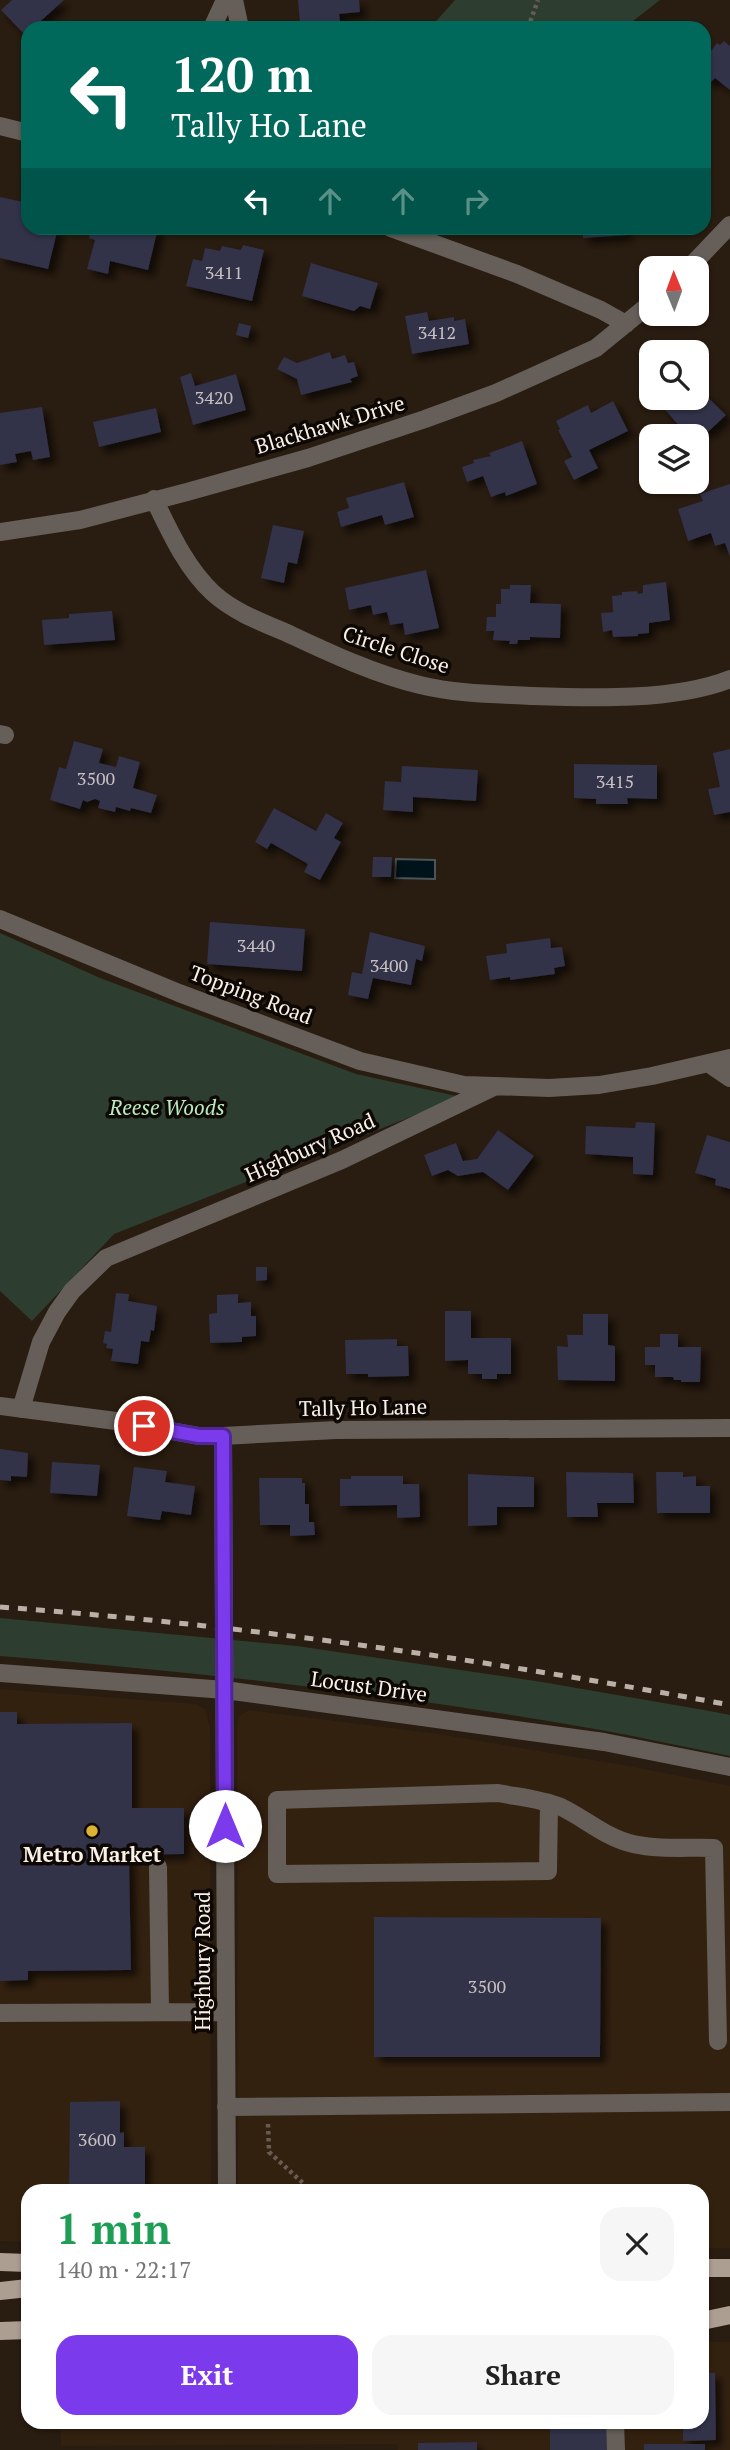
<!DOCTYPE html>
<meta charset="utf-8">
<style>
:root{--surface:#fff;--page:#f6f6f6;--text:#222;--muted:#767676;--accent:#7c3aed}
body{margin:0;font-family:"PT Serif",serif;background:var(--page);color:var(--text);height:100vh;display:flex;flex-direction:column;font-size:26px;white-space:nowrap}
*{box-sizing:border-box;margin:0}
p{font-size:23px;color:var(--muted)}
.icon{flex:none;width:38px;height:38px;fill:none;stroke:currentColor;stroke-width:2;stroke-linecap:round;stroke-linejoin:round}
.map{position:relative;flex:1;overflow:hidden}
.side{position:absolute;left:21px;top:2184px;width:688px;height:245px;display:flex;flex-direction:column;background:var(--surface);border-radius:21px;box-shadow:0 2px 5px #0004}
.side>*{flex:none}
.hud{position:absolute;left:21px;top:21px;width:690px;height:214px;border-radius:21px;box-shadow:0 2px 5px #0004;background:#00695c;color:#fff;overflow:hidden}
.needle{width:46px;rotate:359deg}
.fabs{position:absolute;left:639px;top:256px;display:grid;gap:14px}
.fabs a{display:grid;place-items:center;width:70px;height:70px;border-radius:14px;background:var(--surface);box-shadow:0 2px 5px #0004;font-size:35px}
.pin{position:absolute;display:grid;place-items:center;width:60px;height:60px;color:#fff;margin:-30px;border:4px solid #fff;border-radius:50%;box-shadow:0 2px 7px #0007}
.me{position:absolute;width:77px;margin:-38px;rotate:0deg;stroke-linejoin:round;filter:drop-shadow(0 0 5px #0008)}
.turn{display:flex;align-items:center;gap:24px;height:147px;padding:0 35px;font-size:32px}
.turn .icon{width:91px;height:91px;stroke-width:2.5}
.turn b{display:block;font-size:49px;line-height:60px}
.lanes{display:flex;align-items:center;height:66px;padding:0 35px;background:#0003;justify-content:center;gap:35px;direction:ltr}
.lanes .off{opacity:.35}
.round{display:grid;place-items:center;flex:none;width:74px;height:74px;border-radius:21px;background:var(--page)}
.summary{display:flex;align-items:center;justify-content:space-between;height:119px;padding:0 35px}
h1{font-size:42px;font-weight:700;line-height:52px;color:#1e9e55}
.primary-button{display:flex;gap:14px;margin-top:auto;padding:14px 35px}
.primary-button a{flex:1;height:80px;border-radius:21px;background:var(--accent);color:#fff;font-size:28px;font-weight:700;line-height:80px;text-align:center}
.primary-button a+a{background:var(--page);color:var(--text)}
.map>svg:first-child{display:block}
.built{fill:#332110}
.green{fill:#2d3e30}
.water{fill:#00131a;stroke:#4b5558;stroke-width:2}
.building{fill:#33304a;filter:url(#shadow)}
.lines{fill:none;stroke-linecap:round;stroke-linejoin:round}
.path{stroke:#685c52;stroke-width:4.5;stroke-dasharray:3.5 3.5;stroke-linecap:butt}
.minor{stroke:#665e58;stroke-width:18}
.major{stroke:#ad9e92;stroke-width:18}
.rail{stroke:#bab0a7;stroke-width:5;stroke-dasharray:9 9;stroke-linecap:butt}
.route-casing{stroke:#51269a;stroke-width:18}
.route{stroke:#7c3aed;stroke-width:12}
.poi-dot{fill:#dbb233;stroke:#0d0804;stroke-width:2.5}
.labels{text-anchor:middle;stroke-width:7;stroke-linejoin:round;paint-order:stroke}
.number-label{font-size:18px;fill:#c8c0c0}
.street-label{font-size:21px;fill:#f9f0e8;stroke:#0d0804}
.park-label{font-size:21px;font-style:italic;fill:#bbebc1;stroke:#0d0804}
.poi-label{font-size:21px;font-weight:bold;fill:#f9f0e8;stroke:#0d0804}
</style>
<div class="map">
<svg width="730" height="2450" viewBox="0 0 730 2450">
<defs>
<filter id="shadow"><feDropShadow dx="6" dy="6" stdDeviation="3.5" flood-color="#0009"/></filter>
</defs>
<rect width="100%" height="100%" fill="#291c10"/>
<path class="built" d="M0,1689L196,1704L205,1709L210,1729L211,2191H28V2242L0,2241Z
M249,1710L439,1734L634,1767L730,1786V2248H702V2191H238L237,1726L238,1717Z
M702,2342H730V2450H398L397,2444L61,2446L60,2422H702Z"/>
<path class="green" d="M455,0H660L624,28H430Z
M0,933L100,978L356,1074L461,1097L114,1234L32,1321L0,1291Z
M0,1618L297,1646L542,1682L704,1710L730,1715V1756C685,1747 640,1737 595,1729C398,1694 199,1672 0,1656Z"/>
<path class="water" d="M396,859L435,860V879L395,878Z"/>
<path class="building" d="M12,0H64L33,28H28V33L25,35L1,10Z
M298,0H359L360,12L339,14L341,28H312V23L300,24Z
M724,41L730,46V90L715,78L710,83L704,78V60L717,43L720,45Z
M0,197L28,203V228H58L48,269L0,258Z
M91,228H158L148,270L110,261L108,274L87,269L95,240L89,238Z
M583,228H626L627,235L583,238Z
M243,245L264,250L252,301L186,286L193,259L202,261L205,248L220,251L222,246L241,250Z
M311,263L378,283L370,309L360,306L354,311L302,296Z
M427,312L429,321L454,317V321L465,319L469,344L412,354L405,316Z
M239,323L251,326L248,338L236,335Z
M330,352L332,359L345,355L348,363L354,362L358,376L350,379L352,382L301,395L297,379L277,369L284,357L297,363Z
M191,373L195,386L236,374L246,410L193,425L180,377Z
M696,386L726,415L708,432L706,430L696,439V436H688L661,405L669,397H696Z
M613,401L628,431L589,450L598,468L574,480L564,461L572,457L558,430L560,429L556,421L588,405L591,413Z
M42,407L50,457L33,460L31,451L15,454L17,462L0,465V413Z
M156,408L161,432L99,447L93,422Z
M522,441L537,484L506,496L505,492L491,497L483,476L467,482L462,467L474,463L473,460L491,456L489,453Z
M404,482L414,517L385,525L382,515L341,527L337,512L349,508L346,498Z
M730,484V557L725,543L715,546L711,533L688,541L678,509L703,501L700,494Z
M273,525L304,531L297,564L288,562L284,583L261,578Z
M426,570L439,628L405,635L403,623L390,625L387,612L373,615L371,605L349,610L345,588Z
M666,582L670,620L649,623V633L638,634V636L613,637L612,630L603,632L601,613L613,612L612,596L622,595V592L637,591L638,594L643,593V585Z
M510,585H531L530,603L561,604L560,638L530,637V640H518L517,644H509L510,641L493,640L494,631H486L487,617H496V604H501V589H510Z
M112,611L115,640L44,645L42,620L69,618V614Z
M74,741L103,749L99,763L116,767L119,756L140,762L133,788L157,795L151,813L131,808L130,811L116,807L115,812L98,808L100,801L95,799L87,802L83,800L80,809L50,800L59,767L66,769Z
M730,749V812L714,815L708,789L720,787L713,753Z
M574,764L657,765V799L627,798L628,804H596V799L574,798Z
M402,766L478,770L476,801L413,797V812L383,810L385,781L401,782Z
M274,808L316,831L326,813L343,823L334,838L341,842L320,880L304,872L308,864L271,843L267,849L255,842Z
M373,857H392L391,877H372Z
M210,922L305,929L302,971L207,964Z
M370,932L425,946L422,961L416,959L411,985L373,978L368,999L348,995L352,972L362,974Z
M550,938L551,948L562,947L565,966L554,968L555,974L510,980V977L490,980L486,956L507,953L506,944Z
M636,1122L655,1123L653,1175L633,1174V1157L585,1154L586,1126L635,1128Z
M498,1130L534,1156L508,1190L483,1172L458,1176L448,1170L432,1176L424,1155L456,1143L463,1161L477,1159Z
M707,1135L730,1142V1189L715,1185L716,1179L695,1173Z
M256,1267H267V1280L256,1281Z
M116,1293L129,1294L128,1301L157,1306L154,1331L151,1330L149,1342L141,1341L138,1364L111,1361L113,1349L106,1348L107,1344L103,1343L105,1331L111,1332Z
M238,1294V1303L251,1302V1316H256V1336L242,1337V1342L210,1343L209,1314L217,1313V1295Z
M445,1311H471V1338H511V1374H497V1379H482V1374H468V1360L445,1361Z
M583,1314H608V1345L615,1346V1381L558,1380L557,1346L568,1347L567,1335H583Z
M660,1334H678V1347H701L700,1382H681V1380H674L673,1377H655V1365H645V1347H660Z
M397,1339V1346H408L409,1376L368,1377V1374H346L345,1340Z
M0,1449L28,1453L27,1477L11,1476V1481L0,1480Z
M52,1462L100,1465L97,1496L50,1493Z
M134,1467L167,1471L165,1482L195,1486L191,1515L162,1511L160,1520L127,1516Z
M566,1472L633,1473L634,1503H597L598,1517H567Z
M656,1472H683V1477L696,1476V1486H710V1513H657Z
M468,1474L534,1477V1507H497V1525L468,1526Z
M351,1476H403V1484H419L420,1517L397,1518V1505L340,1506V1479H351Z
M259,1478H302V1483H305V1504H309V1522H314L315,1535L290,1536V1525H260Z
M0,1712H17V1724L132,1723V1808H184V1854L129,1855L131,1970L28,1971V1980L0,1981Z
M374,1917L601,1918L600,2057H374Z
M120,2101V2133L124,2132V2147H145V2191H69L70,2102Z
M702,2373H715L716,2440L683,2441V2422H702Z
M550,2422H610L609,2450H550Z
M477,2442V2450H418V2443Z
M644,2444H705V2450H644Z"/>
<g class="lines">
<path class="path" d="M528,28L538,0
M268,2124L269,2152L304,2184L306,2191"/>
<path class="minor" d="M234,0L240,28
M212,28L225,0
M0,126L28,133
M391,228L517,274L601,310L626,324
M689,268L730,225
M154,499C170,532 186,568 213,593C234,612 261,622 287,633C330,653 374,674 420,685C457,694 493,694 531,696C590,698 675,701 730,679
M0,532L80,520L187,492L308,458L425,419L496,393L596,348L651,303
M0,734L5,735
M0,919L179,993L360,1061L464,1085L549,1088L599,1085L652,1076L730,1058
M708,1063L730,1078
M0,1406L116,1421L199,1436H223L336,1430L730,1428
M21,1409L41,1342L57,1312L72,1291L106,1258L342,1160L494,1087
M223,1436L227,2191
M0,1673L225,1690L604,1742L730,1767
M549,1804L548,1871L277,1874V1800L498,1793C519,1797 542,1799 561,1807C586,1819 606,1838 633,1844C659,1850 688,1847 714,1848L718,2041
M158,1867L160,2012
M0,2013L226,2012
M226,2107L730,2102
M615,2422L616,2450"/>
<path class="major" d="M0,2262L28,2263
M702,2268H730
M0,2291L28,2288
M702,2321L730,2315
M0,2331L28,2330"/>
<path class="rail" d="M0,1607C245,1625 488,1660 730,1705"/>
</g>
<g class="lines">
<defs>
<path id="route" d="M144,1426L199,1436H223L225,1826"/>
</defs>
<use href="#route" class="route-casing"/>
<use href="#route" class="route"/>
</g>
<circle class="poi-dot" cx="92" cy="1831" r="7"/>
<g class="labels">
<g class="number-label">
<text x="224" y="279">3411</text>
<text x="437" y="339">3412</text>
<text x="214" y="404">3420</text>
<text x="96" y="785">3500</text>
<text x="615" y="788">3415</text>
<text x="256" y="952">3440</text>
<text x="389" y="972">3400</text>
<text x="487" y="1993">3500</text>
<text x="97" y="2146">3600</text>
</g>
<g class="street-label">
<text transform="translate(330 425) rotate(-17)" y="7">Blackhawk Drive</text>
<text transform="translate(396 650) rotate(18)" y="7">Circle Close</text>
<text transform="translate(251 995) rotate(21)" y="7">Topping Road</text>
<text transform="translate(310 1148) rotate(-24)" y="7">Highbury Road</text>
<text transform="translate(363 1408) rotate(-1)" y="7">Tally Ho Lane</text>
<text transform="translate(369 1687) rotate(8)" y="7">Locust Drive</text>
<text transform="translate(203 1961) rotate(-90)" y="7">Highbury Road</text>
</g>
<g class="park-label">
<text x="167" y="1115">Reese Woods</text>
</g>
<g class="poi-label">
<text x="92" y="1862">Metro Market</text>
</g>
</g>
</svg>
<div class="fabs">
<a><svg class="needle" viewBox="-14 -14 28 28"><path d="M0-13l5 13h-10z" fill="#e53935"/><path d="M0 13l5-13h-10z" fill="#767676"/></svg></a>
<a><svg class="icon" aria-label="search" viewBox="0 0 24 24"><circle cx="10" cy="10" r="6"/><path d="M15 15l6 6"/></svg></a>
<a><svg class="icon" aria-label="layers" viewBox="0 0 24 24"><path d="M12 4l9 5-9 5-9-5zM3 14l9 5 9-5"/></svg></a>
</div>
<div class="pin" style="left:144px;top:1426px;background:#d93025"><svg class="icon" aria-label="arrive" viewBox="0 0 24 24"><path d="M6 21V4h12l-3 4 3 4H6"/></svg></div>
<svg class="me" style="left:225px;top:1826px" viewBox="-20 -20 40 40"><circle r="19" fill="#fff"/><path d="M0-13L10 11 0 6-10 11z" fill="#7c3aed"/></svg>
<div class="hud">
<div class="turn"><svg class="icon" aria-label="left" viewBox="0 0 24 24"><path d="M17 20v-9H6M10 6l-5 5 5 5"/></svg><div><b>120 m</b>Tally Ho Lane</div></div>
<div class="lanes"><svg class="icon" aria-label="left" viewBox="0 0 24 24"><path d="M17 20v-9H6M10 6l-5 5 5 5"/></svg><svg class="icon off" aria-label="ahead" viewBox="0 0 24 24"><path d="M12 20V5M6 11l6-6 6 6"/></svg><svg class="icon off" aria-label="ahead" viewBox="0 0 24 24"><path d="M12 20V5M6 11l6-6 6 6"/></svg><svg class="icon off" aria-label="right" viewBox="0 0 24 24"><path d="M7 20v-9h11M14 6l5 5-5 5"/></svg></div>
</div>
<section class="side">
<div class="summary"><div><h1>1 min</h1><p>140 m · 22:17</p></div><a class="round"><svg class="icon" aria-label="close" viewBox="0 0 24 24"><path d="M6 6l12 12M18 6L6 18"/></svg></a></div>
<div class="primary-button"><a>Exit</a><a>Share</a></div>
</section>
</div>
